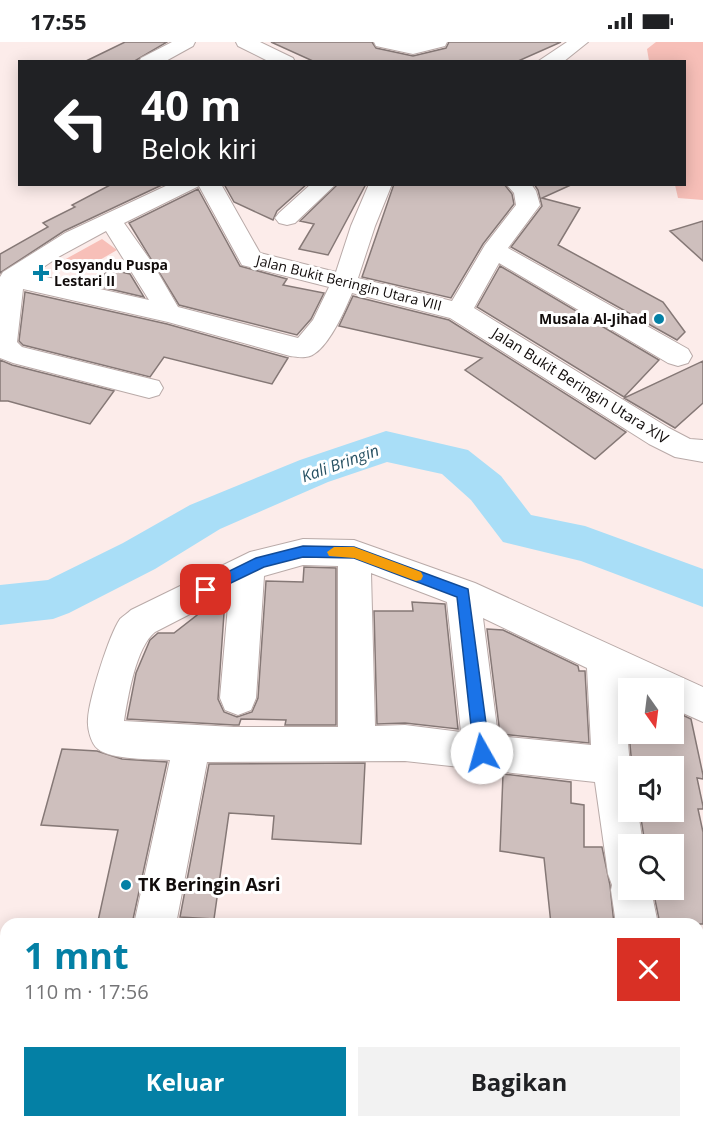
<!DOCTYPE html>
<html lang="id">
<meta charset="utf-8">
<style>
:root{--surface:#fff;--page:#f2f2f2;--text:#202124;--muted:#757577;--accent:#0480a5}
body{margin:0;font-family:"Open Sans",sans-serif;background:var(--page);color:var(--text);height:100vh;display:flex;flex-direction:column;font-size:22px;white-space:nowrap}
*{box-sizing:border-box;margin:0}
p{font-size:20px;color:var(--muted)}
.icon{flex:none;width:33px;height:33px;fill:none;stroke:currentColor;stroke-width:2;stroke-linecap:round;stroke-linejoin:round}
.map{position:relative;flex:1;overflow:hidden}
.panel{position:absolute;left:0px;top:876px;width:704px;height:210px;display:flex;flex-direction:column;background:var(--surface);border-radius:18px 18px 0 0;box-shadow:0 3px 15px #0003}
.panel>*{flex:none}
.top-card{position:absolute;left:18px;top:18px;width:668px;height:126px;border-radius:0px;box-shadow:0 3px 15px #0003;background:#202124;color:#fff;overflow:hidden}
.needle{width:39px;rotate:166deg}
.buttons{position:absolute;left:618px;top:636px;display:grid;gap:12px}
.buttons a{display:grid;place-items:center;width:66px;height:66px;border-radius:0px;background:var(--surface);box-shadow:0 3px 15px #0003;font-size:30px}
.pin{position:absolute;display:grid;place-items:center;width:51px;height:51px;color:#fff;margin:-26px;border-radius:12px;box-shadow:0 3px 9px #0006}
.me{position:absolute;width:66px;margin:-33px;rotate:353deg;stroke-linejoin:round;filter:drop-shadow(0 0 4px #0008)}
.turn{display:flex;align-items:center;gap:21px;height:126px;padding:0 24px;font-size:27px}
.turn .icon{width:78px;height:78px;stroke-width:2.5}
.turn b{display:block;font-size:42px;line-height:51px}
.round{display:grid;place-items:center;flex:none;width:63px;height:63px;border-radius:0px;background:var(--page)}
.headline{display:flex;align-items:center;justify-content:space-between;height:102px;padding:0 24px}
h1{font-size:36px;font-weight:700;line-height:45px;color:var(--accent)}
.primary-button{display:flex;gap:12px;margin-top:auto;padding:12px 24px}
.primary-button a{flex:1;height:69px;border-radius:0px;background:var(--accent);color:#fff;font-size:24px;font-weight:700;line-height:69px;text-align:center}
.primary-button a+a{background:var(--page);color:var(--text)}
.status{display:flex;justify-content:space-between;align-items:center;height:42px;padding:0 30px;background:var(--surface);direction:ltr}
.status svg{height:16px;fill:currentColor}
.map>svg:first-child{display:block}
.green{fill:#f7bfb8}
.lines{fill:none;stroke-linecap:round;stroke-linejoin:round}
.river{fill:#a9def7;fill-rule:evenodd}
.building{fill:#cebfbd;stroke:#857876;stroke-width:1.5}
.minor-casing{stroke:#b9aaa8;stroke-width:2}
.minor{fill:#fff;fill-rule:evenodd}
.route{fill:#1a73e8;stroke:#114b97;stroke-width:1.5}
.slow{fill:#f59e0b}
.poi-dot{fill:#0480a5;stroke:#fff;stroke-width:2}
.labels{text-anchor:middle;stroke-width:6;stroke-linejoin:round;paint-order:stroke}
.far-poi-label{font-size:14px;font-weight:bold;fill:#110c0b;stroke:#fff;text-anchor:start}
.far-street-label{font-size:14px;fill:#110c0b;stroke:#fff}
.street-label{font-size:15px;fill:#110c0b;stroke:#fff}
.water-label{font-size:16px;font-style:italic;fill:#275163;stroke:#fff}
.near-poi-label{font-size:18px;font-weight:bold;fill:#110c0b;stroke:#fff;text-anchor:start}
</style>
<div class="status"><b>17:55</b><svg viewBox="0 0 49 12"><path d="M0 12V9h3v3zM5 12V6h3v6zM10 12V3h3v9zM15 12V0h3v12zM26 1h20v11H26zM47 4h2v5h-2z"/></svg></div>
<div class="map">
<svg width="703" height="1086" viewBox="0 0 703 1086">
<rect width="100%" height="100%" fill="#fcecea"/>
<path class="green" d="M656,0H703V158L678,156L675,143L684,142V20L649,19L647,7Z
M102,197L117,208L79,230L64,218Z"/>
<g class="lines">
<path class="river" d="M386,389L468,408L501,434L531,473L585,484L703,527V565L581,519L503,500L471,458L442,432L387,420L328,440L220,487L155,527L69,571L53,577L0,583V543L48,538L123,501L190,463L300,418Z"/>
</g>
<path class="building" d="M125,0H167L133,20H84Z
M271,0H372L376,6L413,14L446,6L449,0H561L516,20H315Z
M112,142H164L64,189L0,231V212L48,185L43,181L75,165L72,163Z
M224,142H307L277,169L273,178L234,160Z
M338,142H366L328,213L299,207L314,182L300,179Z
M394,142H504L512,152L514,162L483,202L451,256L362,235Z
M534,142H573L542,156L580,166L558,203L663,260L685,290L677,298L511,205L542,164L538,148Z
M198,147L240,224L287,237L283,243L324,251L311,277L297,293L179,263L129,181Z
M703,179V219L670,189Z
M500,224L659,318L624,355L477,265Z
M108,227L130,232L144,255L97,244Z
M25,250L167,282L288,316L272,342L164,315L150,335L23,303L19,299Z
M353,254L449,278L626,390L595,417L465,328L482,316L339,284Z
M0,318L12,323L114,349L90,382L8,359H0Z
M703,319V361L675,386L624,356Z
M304,525L336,526V683H285L286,678L241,677L239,683H234L127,677L136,631L150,598L158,591H174L205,567L225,557L218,657L224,670L237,675L252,670L258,656L266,539L303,540Z
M412,560L445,562L458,687L405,681L377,682L374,569H413Z
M487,587L503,588L578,624L579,629H585L589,701L500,692Z
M674,669L691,677L703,733V737L697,736L703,764V767H698L703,790V882H660L653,848H674V802H645L640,770H674V724H632L629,692H674Z
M62,707L97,709L122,717L167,720L132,882L98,879L118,788L41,783Z
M365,721L361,802L272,797L274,774L229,771L214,877L180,875L209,722Z
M503,732L571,740V761L584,763V805H602L610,843L614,882H551L544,816L500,809Z"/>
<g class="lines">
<defs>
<path id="minor" d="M172,0H195L193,4L164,20H139L141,16Z
M236,0H260L293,16L295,20H270L238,4Z
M374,0H447L445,4L413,12L376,4Z
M567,0H588L563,20H537Z
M170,142H221L260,211L336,230L351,184L369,142H392L375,184L358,236L452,259L485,203L516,163L514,151L506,142H531L536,149L540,163L508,206L688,307L692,314L688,321L678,324L668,321L499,221L474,266L669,386L690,397L703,398V420L675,415L649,402L450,276L352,251C345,268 330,302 314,312C307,317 298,315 290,314L168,280L23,247L17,300L22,305L159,339L163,346L159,353L149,356L13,321L0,316V235L3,230L65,191ZM199,144L242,223L329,245L313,278L298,296L178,265L153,222L124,181ZM106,189L149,258L33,232L60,214Z
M311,142H336L295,181L287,183L279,181L275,176L279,171Z
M303,497L354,498L475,541L703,645V680L674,667V646H630L623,643L630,724L628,770H638L643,802H628V848H651L658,882H616L611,848L612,843L608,832L595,740L405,719L207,720L176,882H134L170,718C153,717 111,718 98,707C91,702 87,686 88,677C89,657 109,593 120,577C123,574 128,571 131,568L250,510ZM303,523L338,524V685H234L124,679C128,654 136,605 155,590L229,552L220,656L225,668L238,673L251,668L256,656L264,534ZM371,531L447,560L461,690L405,683L375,684ZM483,576L587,626L591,703L498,694Z
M90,1080H136V1086H88Z
M646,1080H692L694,1086H646Z"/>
</defs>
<use href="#minor" class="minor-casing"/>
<use href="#minor" class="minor"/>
</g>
<path class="route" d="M303,504L354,505L468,547L490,711L487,717L482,719L476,717L474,711L457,555L354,516L303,515L264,525L206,553L201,552L199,548L201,543L256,516Z"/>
<path class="slow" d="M334,505H354L421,530L423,534L421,538L416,539L354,516L329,514L327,510Z"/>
<g class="poi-dot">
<path d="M38 222h6v6h6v6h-6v6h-6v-6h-6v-6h6z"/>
<circle cx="659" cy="277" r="6"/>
<circle cx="126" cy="843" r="6"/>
</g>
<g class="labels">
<g class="far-poi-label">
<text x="54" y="228">Posyandu Puspa<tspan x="54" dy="16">Lestari II</tspan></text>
<text x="647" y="282" text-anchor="end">Musala Al-Jihad</text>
</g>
<g class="far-street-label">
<text transform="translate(349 241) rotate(14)" y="5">Jalan Bukit Beringin Utara VIII</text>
</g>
<g class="street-label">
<text transform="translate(580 344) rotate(32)" y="5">Jalan Bukit Beringin Utara XIV</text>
</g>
<g class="water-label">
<text transform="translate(340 421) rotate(-20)" y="6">Kali Bringin</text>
</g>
<g class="near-poi-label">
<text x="138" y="849">TK Beringin Asri</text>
</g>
</g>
</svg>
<div class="buttons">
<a><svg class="needle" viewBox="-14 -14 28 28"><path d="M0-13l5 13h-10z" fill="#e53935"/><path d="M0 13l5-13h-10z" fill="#757577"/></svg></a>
<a><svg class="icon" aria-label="sound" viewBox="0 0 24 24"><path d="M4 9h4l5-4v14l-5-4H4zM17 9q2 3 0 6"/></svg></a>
<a><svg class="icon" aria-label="search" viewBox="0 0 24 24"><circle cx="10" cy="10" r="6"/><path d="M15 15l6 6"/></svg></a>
</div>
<div class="pin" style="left:206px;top:548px;background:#d93025"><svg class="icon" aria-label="arrive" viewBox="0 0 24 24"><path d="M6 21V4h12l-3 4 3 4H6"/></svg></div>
<svg class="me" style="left:482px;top:711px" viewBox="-20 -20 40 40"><circle r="19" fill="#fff"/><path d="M0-13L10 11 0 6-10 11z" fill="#1a73e8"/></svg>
<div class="top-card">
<div class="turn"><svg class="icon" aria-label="left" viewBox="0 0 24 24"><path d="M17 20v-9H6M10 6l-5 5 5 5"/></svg><div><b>40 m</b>Belok kiri</div></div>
</div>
<section class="panel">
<div class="headline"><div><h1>1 mnt</h1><p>110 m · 17:56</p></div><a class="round" style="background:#d93025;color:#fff"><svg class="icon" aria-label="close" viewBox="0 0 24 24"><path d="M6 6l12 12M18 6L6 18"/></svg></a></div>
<div class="primary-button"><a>Keluar</a><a>Bagikan</a></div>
</section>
</div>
